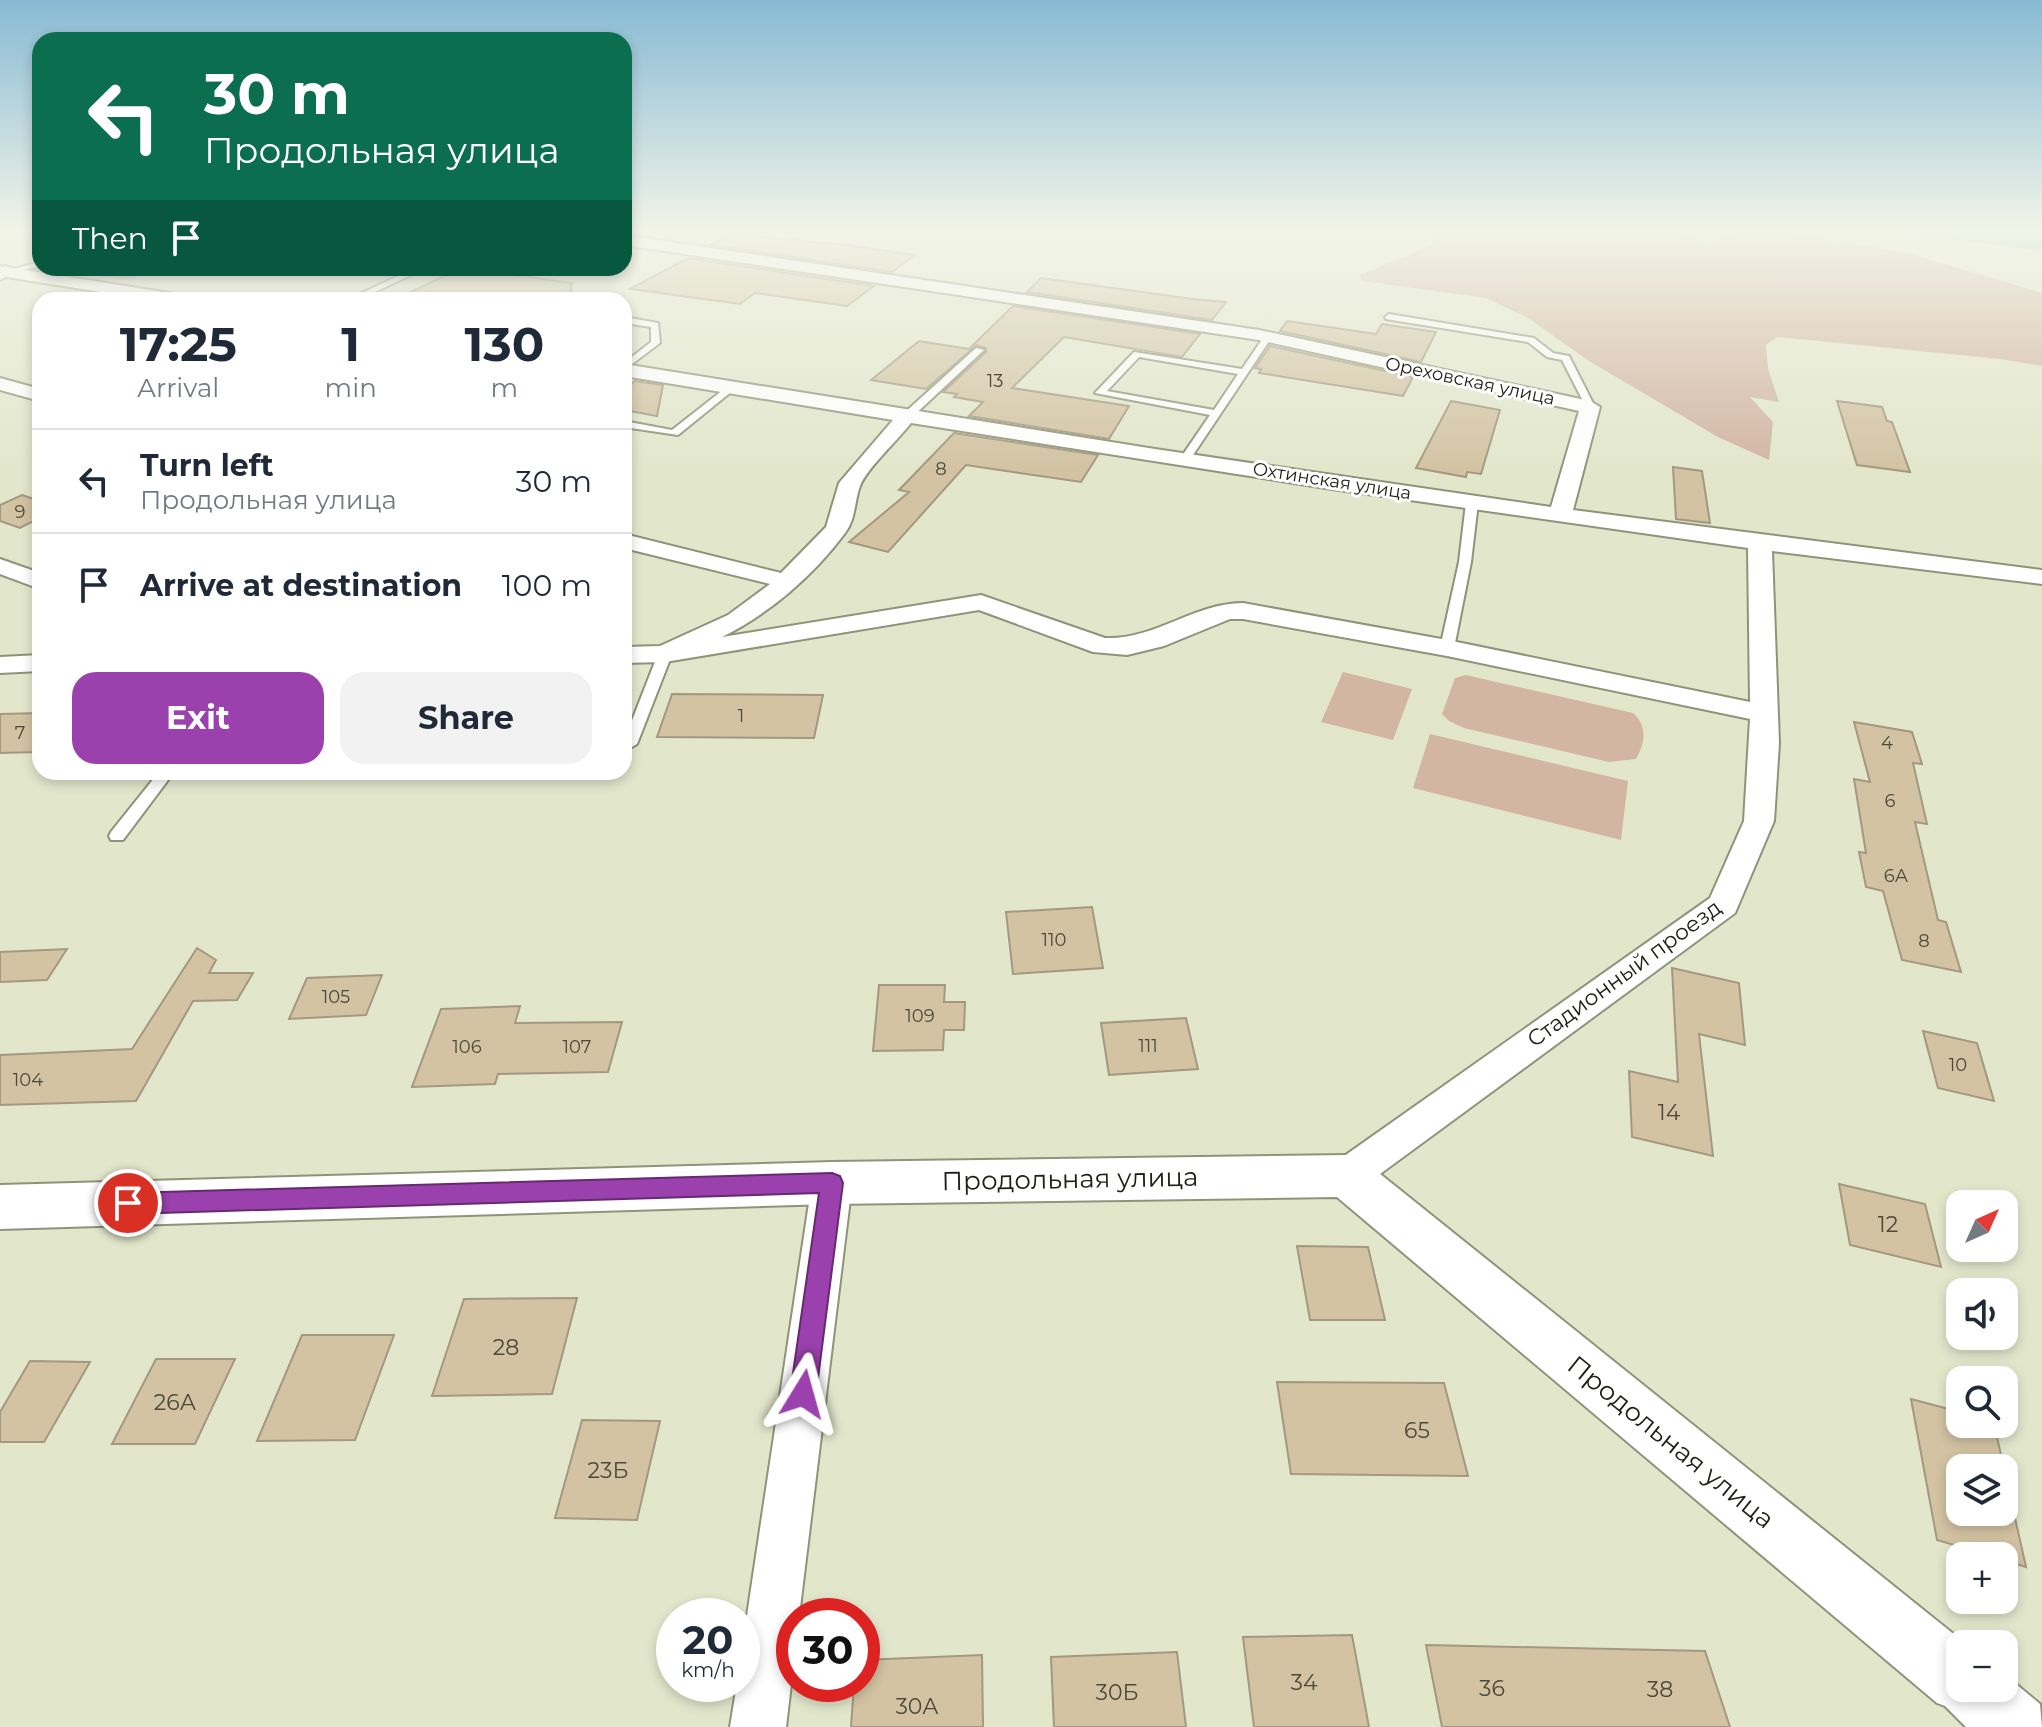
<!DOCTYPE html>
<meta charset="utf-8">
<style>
:root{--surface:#fff;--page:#f2f2f3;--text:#1f2937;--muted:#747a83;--line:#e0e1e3;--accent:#9b41ad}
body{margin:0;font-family:Montserrat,sans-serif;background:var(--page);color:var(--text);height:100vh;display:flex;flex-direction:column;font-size:30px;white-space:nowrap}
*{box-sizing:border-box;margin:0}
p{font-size:26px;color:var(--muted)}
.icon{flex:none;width:44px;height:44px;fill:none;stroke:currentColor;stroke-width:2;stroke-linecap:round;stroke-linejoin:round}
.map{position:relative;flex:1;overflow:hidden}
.details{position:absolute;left:32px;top:292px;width:600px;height:488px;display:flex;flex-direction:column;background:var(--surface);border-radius:24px;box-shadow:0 4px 12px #0003}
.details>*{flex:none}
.banner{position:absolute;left:32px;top:32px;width:600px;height:244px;border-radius:24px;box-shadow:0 4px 12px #0003;background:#0b6e4f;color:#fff;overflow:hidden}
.needle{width:52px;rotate:45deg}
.buttons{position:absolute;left:1946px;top:1190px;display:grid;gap:16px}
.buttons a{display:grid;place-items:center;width:72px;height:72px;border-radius:16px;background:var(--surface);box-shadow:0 4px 12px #0003;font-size:40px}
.speed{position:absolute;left:656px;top:1598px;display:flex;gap:16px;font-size:40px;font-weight:700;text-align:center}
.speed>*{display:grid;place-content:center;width:104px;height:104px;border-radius:50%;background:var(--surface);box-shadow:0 4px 12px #0003;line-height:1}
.speed small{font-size:20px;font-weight:400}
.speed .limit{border:12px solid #d22;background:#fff;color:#111}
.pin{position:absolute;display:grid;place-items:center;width:68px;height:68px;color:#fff;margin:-34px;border:4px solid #fff;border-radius:50%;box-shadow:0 2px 8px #0007}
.me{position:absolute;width:88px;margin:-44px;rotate:8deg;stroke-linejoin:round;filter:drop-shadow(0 0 6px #0008)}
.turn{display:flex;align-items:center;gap:28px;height:168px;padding:0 40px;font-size:36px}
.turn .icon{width:104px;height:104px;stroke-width:2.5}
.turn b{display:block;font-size:56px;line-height:68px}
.then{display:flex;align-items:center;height:76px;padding:0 40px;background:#0003;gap:16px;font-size:30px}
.eta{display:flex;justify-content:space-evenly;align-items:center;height:136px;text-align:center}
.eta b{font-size:48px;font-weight:700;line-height:56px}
.cta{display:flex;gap:16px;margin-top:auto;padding:16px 40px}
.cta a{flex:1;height:92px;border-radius:24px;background:var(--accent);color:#fff;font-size:32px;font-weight:700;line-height:92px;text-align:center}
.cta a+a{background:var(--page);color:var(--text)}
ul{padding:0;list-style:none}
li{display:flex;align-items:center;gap:24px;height:104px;padding:0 40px;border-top:2px solid var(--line)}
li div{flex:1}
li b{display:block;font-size:30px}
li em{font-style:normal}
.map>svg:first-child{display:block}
.green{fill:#d2b5a2}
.water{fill:#98c2b7}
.building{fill:#d3c3a3;stroke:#a49880;stroke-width:2}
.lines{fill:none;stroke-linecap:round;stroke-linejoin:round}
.service-casing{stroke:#8f937a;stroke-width:4}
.minor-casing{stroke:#8f937a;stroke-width:4}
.tertiary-casing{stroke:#8f937a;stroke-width:4}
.service{fill:#fff;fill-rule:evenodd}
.minor{fill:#fff;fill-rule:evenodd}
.tertiary{fill:#fff;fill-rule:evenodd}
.route{fill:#9b41ad;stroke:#652a70;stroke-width:2}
.labels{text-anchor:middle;stroke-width:6;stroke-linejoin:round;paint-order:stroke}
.number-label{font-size:18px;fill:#4d4a3b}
.far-street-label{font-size:18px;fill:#202218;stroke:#fff}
.street-label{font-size:22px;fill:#202218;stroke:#fff}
.near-number-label{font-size:22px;fill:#4d4a3b}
.near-street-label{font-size:26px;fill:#202218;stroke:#fff}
</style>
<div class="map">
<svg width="2042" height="1727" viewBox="0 0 2042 1727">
<rect width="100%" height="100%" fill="#e2e7cc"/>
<path class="green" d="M1429,228H1609L1669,233L1708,242L1763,230L1904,252L2042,293V366L2000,359L1777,337L1766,345L1768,369L1779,402L1750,397L1773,422L1769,460L1718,437L1589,361L1528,318L1486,298L1362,281L1360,275L1434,244Z
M53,268H156L126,280Z
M1343,672L1412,689L1393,740L1321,722Z
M1466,675L1633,713C1648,726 1645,743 1636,759L1609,762L1464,728L1449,721L1442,714L1455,678Z
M1430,734L1628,781L1621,840L1413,788Z"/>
<path class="water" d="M1876,228H2042V251Z"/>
<path class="building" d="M731,234L845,245L915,255L892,272L711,245Z
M688,258L874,286L847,306L755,293L740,304L630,289Z
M461,268L572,283L570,300H394Z
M1041,278L1193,299L1226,302L1212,320L1027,292Z
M1013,306L1200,334L1182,357L1064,337L1012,388L1129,406L1109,439L969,416L983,402L954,397L957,394L943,392L986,352V348L977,345L926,389L871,380L919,341L969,349Z
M1287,321L1376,334L1382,324L1436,332L1421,362L1280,331Z
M1270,346L1413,377L1403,396L1259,373L1261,369L1255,368Z
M635,381L663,385L657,416L624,410V388Z
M1451,401L1500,410L1481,474L1467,472L1466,477L1416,468Z
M1837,401L1882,407L1887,421L1892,422L1910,472L1857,465Z
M954,433L1098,455L1081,482L966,465L888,552L849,542L909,492L899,490Z
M1673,467L1702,471L1710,523L1676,519Z
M22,495L40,501V518L20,528L0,521V505Z
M672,694L823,695L814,738L657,737Z
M40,713V752L0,753V714Z
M1854,722L1912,732L1922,764L1913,763L1927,824L1915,822L1938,920L1946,922L1961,972L1902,960L1883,891L1866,887L1859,852L1866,853L1854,779L1870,782Z
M1092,907L1103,968L1013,974L1006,912Z
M197,948L216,960L209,973H253L237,1000L193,1001L136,1101L0,1105V1055L132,1049Z
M67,949L47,980L0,982V952Z
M1672,968L1739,983L1745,1045L1699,1034L1713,1156L1632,1137L1629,1071L1678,1082Z
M382,975L366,1015L289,1019L307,978Z
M879,985H945L944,1002H965L964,1030H944L943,1050L873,1051Z
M520,1006L515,1023L622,1022L608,1072L498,1074L495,1084L412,1087L441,1009Z
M1186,1018L1198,1069L1109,1075L1101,1023Z
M1923,1031L1977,1043L1994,1101L1938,1088Z
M1839,1184L1925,1204L1941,1267L1850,1245Z
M1297,1246L1368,1247L1385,1320H1310Z
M577,1298L552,1394L432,1396L464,1299Z
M302,1335H394L355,1440L257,1441Z
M156,1359H235L195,1444H112Z
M30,1361L90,1362L44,1442H0V1412Z
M1277,1382L1444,1383L1468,1476L1291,1474Z
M1911,1399L1960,1412V1424H1994L2004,1468H1960V1512H2004V1469L2026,1567L2004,1560V1556H1991L1937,1540Z
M582,1420L660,1421L637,1520L555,1518Z
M1352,1635L1369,1727H1254L1243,1637Z
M1426,1645L1705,1651L1730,1727H1442Z
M1177,1652L1186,1727H1054L1051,1657Z
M982,1655L983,1727H851L854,1684H862V1660Z"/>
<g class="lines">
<defs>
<path id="service" d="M40,262V266L6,274L2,272Z
M415,268H426L358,300H347Z
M1389,314L1534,338L1553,353L1569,356L1595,407L1587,409L1562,360L1547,357L1528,342L1386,319L1385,317Z
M624,317L658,323L660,343L624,370V363L651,342V327L624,323Z
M1265,335L1272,337L1189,461L1180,459L1210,415L1095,393L1134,352L1242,369ZM1139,357L1238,374L1214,410L1107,391Z
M976,348L984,350L910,419H902V415Z
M728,386L736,388L678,435L624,427V421L672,430Z
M1472,500L1478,503L1471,562L1454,648L1447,652L1440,648L1459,562L1466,503Z
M665,650L672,654L637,744L630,748L625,747L624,741L658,654Z
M159,772H174L123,840H111L109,836L111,832Z"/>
<path id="minor" d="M624,235L1259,330L1590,401L1600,407L1573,510L2042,570V584L1772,551L1779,743L1774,821L1735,913L1361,1188L1347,1193L1333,1188L1327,1176L1333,1164L1710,898L1744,821L1750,719L1447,656L1243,619H1230L1164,646L1127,655L1093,652L979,610L665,662L624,663V647L660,646L728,615L770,584L624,548V534L781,573L826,527L839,483L893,420L624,376V364L1155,449L1551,507L1579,411L1259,340L624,245ZM911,423L1332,489L1748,548L1750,702L1447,640L1243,603C1194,603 1155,640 1105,638L981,595L722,637C769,614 814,575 845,533C856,519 854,502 860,486C867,468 898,440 911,423Z
M0,266L182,295L190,300H151L0,276Z
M0,378L40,389V401L0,390Z
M0,559L40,573V589L0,574Z
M40,655V671L0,673V657Z
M832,1165L846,1171L852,1183L799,1616H794V1659L786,1727H730L737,1684H742V1649L812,1183L818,1171Z"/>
<path id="tertiary" d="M6,266L15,272L0,280V268Z
M1347,1155L1364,1161L1966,1644H1960V1688H2004V1674L2040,1704L2042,1727H1966L1945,1706L1937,1703L1337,1197L832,1204L0,1229V1185L832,1162Z"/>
</defs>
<use href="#service" class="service-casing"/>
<use href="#minor" class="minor-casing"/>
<use href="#tertiary" class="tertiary-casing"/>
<use href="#service" class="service"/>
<use href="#minor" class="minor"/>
<use href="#tertiary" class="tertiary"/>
</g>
<linearGradient id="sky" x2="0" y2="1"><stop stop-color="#88bad4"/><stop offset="0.49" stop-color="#f2f4e8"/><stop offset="1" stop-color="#f2f4e8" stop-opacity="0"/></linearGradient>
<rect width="2042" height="470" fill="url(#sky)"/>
<path class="route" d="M832,1173L840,1176L843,1183L816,1394L812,1403L803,1407L794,1403L790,1394L819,1193L128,1214L120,1211L116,1203L120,1196L128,1193Z"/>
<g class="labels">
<g class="number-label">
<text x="995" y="387">13</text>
<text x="941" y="475">8</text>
<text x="20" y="518">9</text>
<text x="741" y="722">1</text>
<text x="20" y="739">7</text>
<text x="1887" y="749">4</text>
<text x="1890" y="807">6</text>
<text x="1896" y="882">6А</text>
<text x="1054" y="946">110</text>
<text x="1924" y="947">8</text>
<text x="336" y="1003">105</text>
<text x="920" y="1022">109</text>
<text x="1148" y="1052">111</text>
<text x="467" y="1053">106</text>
<text x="577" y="1053">107</text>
<text x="1958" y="1071">10</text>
<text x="28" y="1086">104</text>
</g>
<g class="far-street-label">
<text transform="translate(1470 381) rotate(12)" y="6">Ореховская улица</text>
<text transform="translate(1332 481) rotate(9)" y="6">Охтинская улица</text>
</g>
<g class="street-label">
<text transform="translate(1624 973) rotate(-36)" y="8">Стадионный проезд</text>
</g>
<g class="near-number-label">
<text x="1669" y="1120">14</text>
<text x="1888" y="1232">12</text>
<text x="506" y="1355">28</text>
<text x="175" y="1410">26А</text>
<text x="1417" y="1438">65</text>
<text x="608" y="1478">23Б</text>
<text x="1304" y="1690">34</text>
<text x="1492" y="1696">36</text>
<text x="1660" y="1697">38</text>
<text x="1117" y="1700">30Б</text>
<text x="917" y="1714">30А</text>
</g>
<g class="near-street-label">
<text transform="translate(1070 1179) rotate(-1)" y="9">Продольная улица</text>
<text transform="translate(1671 1442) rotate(39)" y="9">Продольная улица</text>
</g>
</g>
</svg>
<div class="buttons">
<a><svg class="needle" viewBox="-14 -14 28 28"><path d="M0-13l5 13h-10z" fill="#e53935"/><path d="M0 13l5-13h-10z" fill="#747a83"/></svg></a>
<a><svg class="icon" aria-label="sound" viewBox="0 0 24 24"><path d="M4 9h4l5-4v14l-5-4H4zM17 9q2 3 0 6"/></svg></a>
<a><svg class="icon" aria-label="search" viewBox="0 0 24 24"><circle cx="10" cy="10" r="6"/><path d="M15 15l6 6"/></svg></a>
<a><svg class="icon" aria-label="layers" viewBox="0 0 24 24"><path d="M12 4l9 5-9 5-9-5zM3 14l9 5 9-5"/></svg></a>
<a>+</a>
<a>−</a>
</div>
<div class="speed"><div>20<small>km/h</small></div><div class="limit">30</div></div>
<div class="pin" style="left:128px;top:1203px;background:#d93025"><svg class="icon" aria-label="arrive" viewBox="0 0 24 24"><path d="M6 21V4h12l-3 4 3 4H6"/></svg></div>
<svg class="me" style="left:803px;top:1394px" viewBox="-20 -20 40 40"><path d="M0-17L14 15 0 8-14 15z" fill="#9b41ad" stroke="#fff" stroke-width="4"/></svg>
<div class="banner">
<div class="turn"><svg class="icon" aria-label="left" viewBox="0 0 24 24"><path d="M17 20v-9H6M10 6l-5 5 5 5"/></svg><div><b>30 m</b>Продольная улица</div></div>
<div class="then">Then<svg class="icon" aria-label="arrive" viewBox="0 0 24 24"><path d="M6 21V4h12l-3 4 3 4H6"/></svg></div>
</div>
<section class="details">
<div class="eta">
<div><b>17:25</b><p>Arrival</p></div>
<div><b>1</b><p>min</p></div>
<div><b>130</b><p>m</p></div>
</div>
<ul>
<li><svg class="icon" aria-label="left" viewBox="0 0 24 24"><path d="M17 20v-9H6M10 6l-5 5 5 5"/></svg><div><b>Turn left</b><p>Продольная улица</p></div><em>30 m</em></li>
<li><svg class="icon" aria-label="arrive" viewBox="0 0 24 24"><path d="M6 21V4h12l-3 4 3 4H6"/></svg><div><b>Arrive at destination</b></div><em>100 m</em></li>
</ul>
<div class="cta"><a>Exit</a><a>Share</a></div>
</section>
</div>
